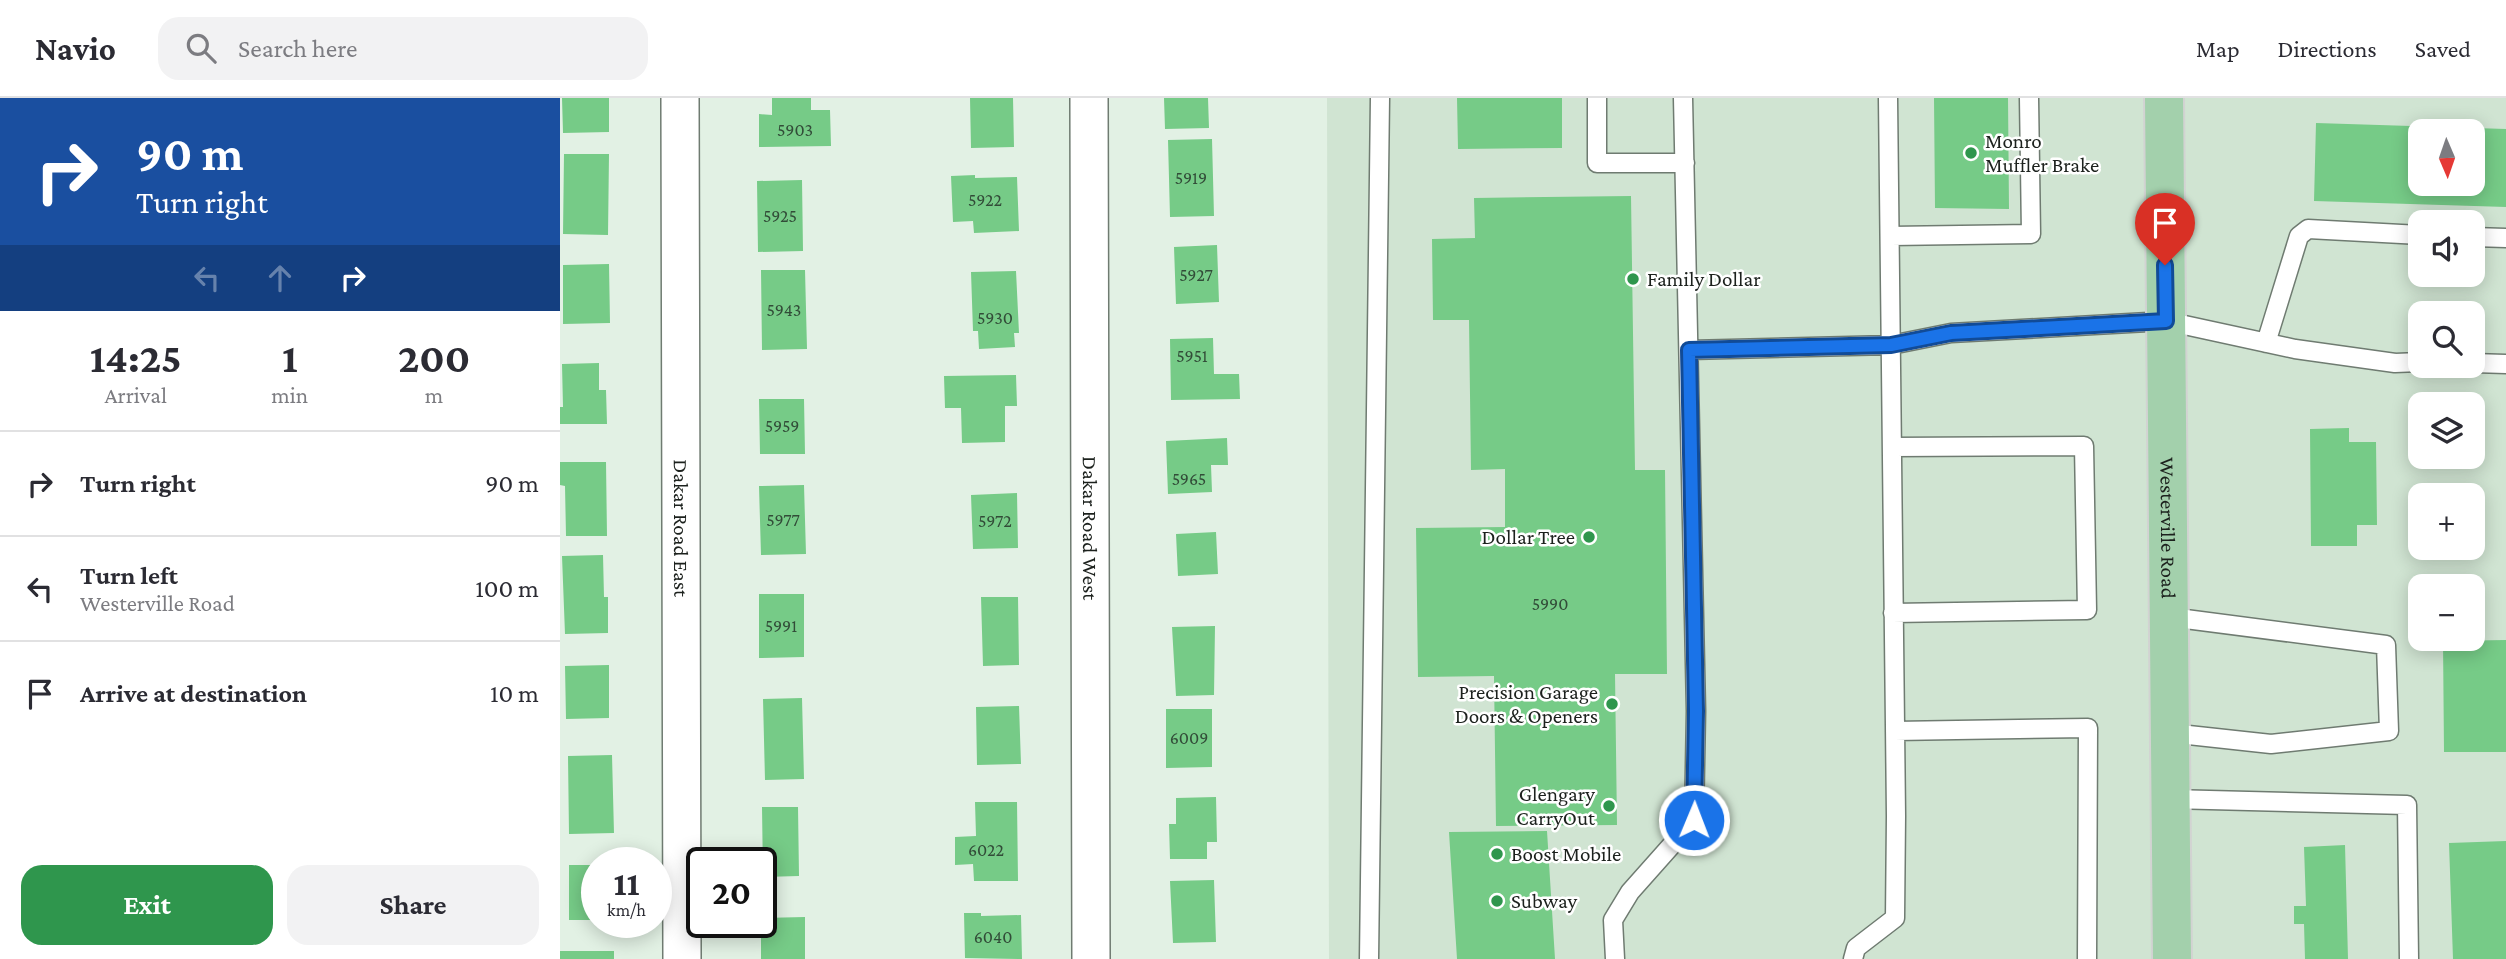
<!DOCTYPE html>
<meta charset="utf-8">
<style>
:root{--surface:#fff;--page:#f2f2f3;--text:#2b2b33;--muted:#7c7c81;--line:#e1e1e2;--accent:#2f964d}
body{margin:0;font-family:"Crimson Pro",serif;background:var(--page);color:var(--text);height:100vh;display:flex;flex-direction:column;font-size:26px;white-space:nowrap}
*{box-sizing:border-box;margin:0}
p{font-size:23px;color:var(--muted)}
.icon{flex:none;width:38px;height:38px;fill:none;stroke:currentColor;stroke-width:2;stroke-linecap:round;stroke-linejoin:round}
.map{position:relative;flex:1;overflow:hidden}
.sheet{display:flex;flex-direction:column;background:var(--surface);width:560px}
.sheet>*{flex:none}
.banner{background:#1a4fa0;color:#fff;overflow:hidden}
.needle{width:46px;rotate:178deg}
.buttons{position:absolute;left:1848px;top:21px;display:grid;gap:14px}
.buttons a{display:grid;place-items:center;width:77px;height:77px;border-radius:14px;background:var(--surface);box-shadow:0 4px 18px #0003;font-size:35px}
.speed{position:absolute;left:21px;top:749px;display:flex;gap:14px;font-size:35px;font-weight:700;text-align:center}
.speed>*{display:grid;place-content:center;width:91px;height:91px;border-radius:50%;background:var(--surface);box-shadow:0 4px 18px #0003;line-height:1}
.speed small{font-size:18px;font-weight:400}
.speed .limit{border:4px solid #111;border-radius:10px;background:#fff;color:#111}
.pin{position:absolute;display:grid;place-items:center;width:60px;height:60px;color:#fff;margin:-72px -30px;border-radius:50% 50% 50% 0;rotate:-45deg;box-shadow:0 0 7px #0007}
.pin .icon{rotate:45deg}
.me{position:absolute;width:77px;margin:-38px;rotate:1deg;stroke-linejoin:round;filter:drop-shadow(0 0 5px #0008)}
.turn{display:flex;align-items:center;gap:24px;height:147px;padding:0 21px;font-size:32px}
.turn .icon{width:91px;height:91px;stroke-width:2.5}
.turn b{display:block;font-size:49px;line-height:60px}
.lanes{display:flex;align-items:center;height:66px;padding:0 21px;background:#0003;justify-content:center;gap:35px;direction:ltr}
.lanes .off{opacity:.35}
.eta{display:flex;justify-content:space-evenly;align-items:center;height:119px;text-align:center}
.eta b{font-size:42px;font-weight:700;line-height:49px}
.action{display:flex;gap:14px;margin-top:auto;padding:14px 21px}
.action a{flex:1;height:80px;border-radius:21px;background:var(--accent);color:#fff;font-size:28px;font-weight:700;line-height:80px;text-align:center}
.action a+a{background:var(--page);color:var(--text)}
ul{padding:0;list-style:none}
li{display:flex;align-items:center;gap:21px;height:105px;padding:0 21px;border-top:2px solid var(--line)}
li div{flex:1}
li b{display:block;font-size:26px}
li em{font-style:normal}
header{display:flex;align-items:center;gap:42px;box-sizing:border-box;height:98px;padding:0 35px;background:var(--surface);border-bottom:2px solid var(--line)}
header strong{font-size:33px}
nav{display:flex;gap:38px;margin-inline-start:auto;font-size:24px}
.search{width:490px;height:63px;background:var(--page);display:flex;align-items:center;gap:18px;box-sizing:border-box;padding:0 24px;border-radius:21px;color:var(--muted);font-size:26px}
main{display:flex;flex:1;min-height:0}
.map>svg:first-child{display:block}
.built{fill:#d0e4d2;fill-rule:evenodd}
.building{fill:#76cb87;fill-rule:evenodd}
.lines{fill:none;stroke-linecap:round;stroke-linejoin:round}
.service-casing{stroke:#6f7b71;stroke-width:21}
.minor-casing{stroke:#6f7b71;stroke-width:40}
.primary-casing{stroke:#d2d3d2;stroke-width:42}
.service{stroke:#fff;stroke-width:18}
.minor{stroke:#fff;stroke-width:37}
.primary{stroke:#a3d0ac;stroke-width:38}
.route-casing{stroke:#114b97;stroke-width:18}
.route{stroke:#1a73e8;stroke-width:12}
.poi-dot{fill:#2f964d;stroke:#fff;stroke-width:2.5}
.labels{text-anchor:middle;stroke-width:5;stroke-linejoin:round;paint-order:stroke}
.number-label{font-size:18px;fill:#324c38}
.poi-label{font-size:21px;fill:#1c211d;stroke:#fff;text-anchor:start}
.street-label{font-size:21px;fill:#1c211d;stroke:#fff}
</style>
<header>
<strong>Navio</strong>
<div class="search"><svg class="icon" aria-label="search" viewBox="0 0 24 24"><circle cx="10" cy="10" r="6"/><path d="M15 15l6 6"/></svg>Search here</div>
<nav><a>Map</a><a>Directions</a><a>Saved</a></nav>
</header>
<main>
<section class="sheet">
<div class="banner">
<div class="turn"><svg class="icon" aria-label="right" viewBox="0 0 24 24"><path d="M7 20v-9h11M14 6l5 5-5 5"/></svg><div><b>90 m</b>Turn right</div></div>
<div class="lanes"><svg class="icon off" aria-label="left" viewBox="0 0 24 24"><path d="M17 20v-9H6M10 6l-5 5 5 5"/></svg><svg class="icon off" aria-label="ahead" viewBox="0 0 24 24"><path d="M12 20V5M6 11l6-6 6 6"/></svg><svg class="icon" aria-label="right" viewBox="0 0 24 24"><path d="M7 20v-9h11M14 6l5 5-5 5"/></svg></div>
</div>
<div class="eta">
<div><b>14:25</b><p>Arrival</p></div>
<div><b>1</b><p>min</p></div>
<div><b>200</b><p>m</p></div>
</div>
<ul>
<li><svg class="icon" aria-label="right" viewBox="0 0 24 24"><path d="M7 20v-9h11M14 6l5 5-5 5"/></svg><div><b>Turn right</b></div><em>90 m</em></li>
<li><svg class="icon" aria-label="left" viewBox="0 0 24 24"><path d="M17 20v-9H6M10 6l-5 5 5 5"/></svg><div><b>Turn left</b><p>Westerville Road</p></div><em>100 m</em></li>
<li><svg class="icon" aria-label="arrive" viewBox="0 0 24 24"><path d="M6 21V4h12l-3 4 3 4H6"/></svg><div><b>Arrive at destination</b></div><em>10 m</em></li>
</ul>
<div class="action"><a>Exit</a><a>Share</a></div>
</section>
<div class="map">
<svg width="1946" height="861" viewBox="0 0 1946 861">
<rect width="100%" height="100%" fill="#e2f1e4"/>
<path class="built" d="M767,0H1946V861H769ZM1860,33H1913V86H1860ZM1860,124H1913V177H1860ZM1860,215H1913V268H1860ZM1860,306H1913V359H1860ZM1860,397H1913V450H1860ZM1860,488H1913V541H1860Z"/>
<path class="building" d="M2,0H49V34L3,35Z
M212,0H251V12H270L271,48L199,49V16L212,17Z
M410,0H453L454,49L411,50Z
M604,0H648L649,30L605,31Z
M897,0H1002V50L898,51Z
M1374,0H1448L1449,111L1375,110Z
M1756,25L1946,31V109L1754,103ZM1860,33H1913V86H1860Z
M652,41L654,118L610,119L608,42Z
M4,56H49L48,137L3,136Z
M415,77V80L457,79L459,133L414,135L413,123L393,124L391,78Z
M242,82L243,153L198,154L197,83Z
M1071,98L1075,372H1105L1107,576H1055L1057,727L936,728L934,578L858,579L856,430L945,429V371L911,372L909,222H873L872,141L915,140L914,100Z
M657,147L659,204L616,206L614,149Z
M49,166L50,225L3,226V167Z
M201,172H245L247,251L202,252Z
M456,173L459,235H454L455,249L419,251L418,233H413L411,174Z
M653,240L654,276H679L680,301L611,302L610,241Z
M39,265V292H46L47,326H0V309H3L2,266Z
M456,277L457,308H445V344L402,345L401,310H385L384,278Z
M199,301H244L245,356H200Z
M1789,330V344H1816L1817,427H1797V448H1751L1750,331Z
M667,340L668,367H651L652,394L608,396L606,343Z
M0,364H46L47,438H6L5,388L0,387Z
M244,387L246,456L201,457L199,388Z
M457,395L458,450L413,451L411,397Z
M656,434L658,476L618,478L616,436Z
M43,457L44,499H48V535L5,536L2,458Z
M199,496H244V559L199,560Z
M421,499H458L459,567L423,568Z
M655,528L654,597L616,598L612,529Z
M1946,542V654H1884L1883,543Z
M49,567V620L6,621L5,568Z
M242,600L244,681L205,682L203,601Z
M459,608L461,666L417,667L416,609Z
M606,611H652V669L606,670Z
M52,657L54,735L9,736L8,658Z
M656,699L657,744H647V761H610L609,726H616V700Z
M415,704H457L458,783H414L413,766L395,767V739L416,738Z
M202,709H238L239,778L203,779Z
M987,733L995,861H897L889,734Z
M1946,743V861H1893L1889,745Z
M1785,747L1788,861H1745L1744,826H1734V808H1746L1744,749Z
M9,767H37V822H9Z
M654,782L656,844L613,845L610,783Z
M404,815H421V818L461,817L462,861L405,860Z
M245,819V861H201V820Z
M0,853H54V861H0Z"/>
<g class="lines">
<defs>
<path id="service" d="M1037,0V65H1125
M1331,138L1471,136L1469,0
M1913,139L1946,140
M1706,245L1739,138L1748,131L1860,137
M1129,252L1331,247L1391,235L1606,223L1735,251L1835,265L1860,264
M1913,265L1946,266
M1332,349L1524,348L1527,512L1333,515
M1610,519L1826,547L1829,633L1711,646L1610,635
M1335,633L1528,630L1527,861
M1610,701L1847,707L1849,861
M809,861L820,0
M1055,861L1053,822L1070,794L1134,722L1136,613L1123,0
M1293,861L1296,850L1335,820L1336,718L1328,0"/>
<g id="minor">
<path id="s1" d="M120,0L122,861"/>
<path id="s2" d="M529,0L531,861"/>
</g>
<g id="primary">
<path id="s3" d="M1604,0L1612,861"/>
</g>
</defs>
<use href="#service" class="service-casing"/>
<use href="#minor" class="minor-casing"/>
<use href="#primary" class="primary-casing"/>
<use href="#service" class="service"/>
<use href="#minor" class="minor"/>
<use href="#primary" class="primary"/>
</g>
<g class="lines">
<defs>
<path id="route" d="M1134,722L1136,613L1129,252L1331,247L1391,235L1606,223L1605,167"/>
</defs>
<use href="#route" class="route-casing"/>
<use href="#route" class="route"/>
</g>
<g class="poi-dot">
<circle cx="1411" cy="55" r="7"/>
<circle cx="1073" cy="181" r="7"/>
<circle cx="1029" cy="439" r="7"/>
<circle cx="1052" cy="606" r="7"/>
<circle cx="1049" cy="708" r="7"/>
<circle cx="937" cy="756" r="7"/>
<circle cx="937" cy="803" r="7"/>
</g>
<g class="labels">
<g class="number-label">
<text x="235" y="38">5903</text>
<text x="631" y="86">5919</text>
<text x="425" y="108">5922</text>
<text x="220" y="124">5925</text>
<text x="636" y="183">5927</text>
<text x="224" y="218">5943</text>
<text x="435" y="226">5930</text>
<text x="632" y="264">5951</text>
<text x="222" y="334">5959</text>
<text x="629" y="387">5965</text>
<text x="223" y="428">5977</text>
<text x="435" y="429">5972</text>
<text x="990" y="512">5990</text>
<text x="221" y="534">5991</text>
<text x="629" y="646">6009</text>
<text x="426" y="758">6022</text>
<text x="433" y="845">6040</text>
</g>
<g class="poi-label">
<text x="1425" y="50">Monro<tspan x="1425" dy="24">Muffler Brake</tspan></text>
<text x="1087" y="188">Family Dollar</text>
<text x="1015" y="446" text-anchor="end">Dollar Tree</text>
<text x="1038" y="601" text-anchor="end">Precision Garage<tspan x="1038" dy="24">Doors &amp; Openers</tspan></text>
<text x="1035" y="703" text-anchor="end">Glengary<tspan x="1035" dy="24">CarryOut</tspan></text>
<text x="951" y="763">Boost Mobile</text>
<text x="951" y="810">Subway</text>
</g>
<g class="street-label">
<text dy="7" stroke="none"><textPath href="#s2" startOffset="430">Dakar Road West</textPath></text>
<text dy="7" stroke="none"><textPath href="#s3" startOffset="430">Westerville Road</textPath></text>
<text dy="7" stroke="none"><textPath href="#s1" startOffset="430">Dakar Road East</textPath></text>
</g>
</g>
</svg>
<div class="buttons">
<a><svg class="needle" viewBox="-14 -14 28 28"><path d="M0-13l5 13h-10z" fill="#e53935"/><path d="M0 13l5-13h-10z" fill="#7c7c81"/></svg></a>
<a><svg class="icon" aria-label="sound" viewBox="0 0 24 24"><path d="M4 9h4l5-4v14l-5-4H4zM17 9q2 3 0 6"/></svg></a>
<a><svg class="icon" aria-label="search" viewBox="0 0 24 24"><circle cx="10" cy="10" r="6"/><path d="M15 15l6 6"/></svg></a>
<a><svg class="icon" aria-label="layers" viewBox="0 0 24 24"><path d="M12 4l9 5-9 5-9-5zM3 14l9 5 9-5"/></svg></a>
<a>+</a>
<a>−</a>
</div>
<div class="speed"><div>11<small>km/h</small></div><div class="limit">20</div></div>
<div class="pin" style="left:1605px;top:167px;background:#d93025"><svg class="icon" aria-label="arrive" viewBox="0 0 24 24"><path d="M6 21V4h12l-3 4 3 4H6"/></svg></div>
<svg class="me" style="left:1134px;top:722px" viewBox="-20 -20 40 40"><circle r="17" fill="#1a73e8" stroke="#fff" stroke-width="3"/><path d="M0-11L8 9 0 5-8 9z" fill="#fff"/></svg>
</div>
</main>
